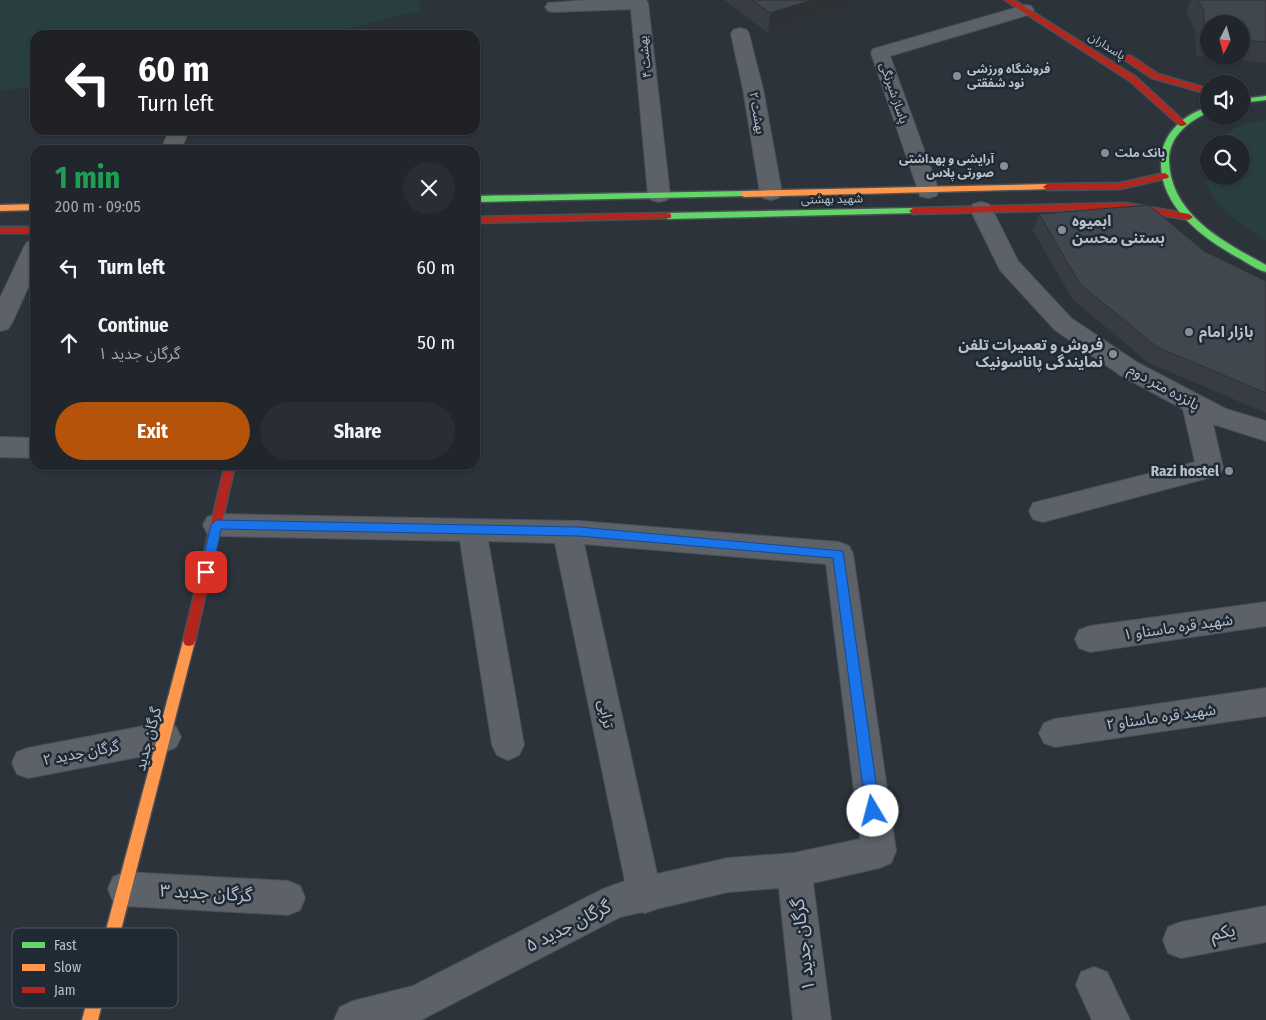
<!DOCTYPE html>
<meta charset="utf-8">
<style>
:root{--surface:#21262c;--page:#292e34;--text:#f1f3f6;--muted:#a2a5a9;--line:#3e4348;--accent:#b45309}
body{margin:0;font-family:"Fira Sans Condensed","Noto Sans Arabic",sans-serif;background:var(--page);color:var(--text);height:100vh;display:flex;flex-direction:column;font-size:19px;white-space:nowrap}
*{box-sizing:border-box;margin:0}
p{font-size:16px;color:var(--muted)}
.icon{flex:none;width:28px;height:28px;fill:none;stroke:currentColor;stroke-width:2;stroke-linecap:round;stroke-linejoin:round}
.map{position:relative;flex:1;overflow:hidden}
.details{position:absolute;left:30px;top:145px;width:450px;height:325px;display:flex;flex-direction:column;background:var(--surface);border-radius:15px;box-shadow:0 1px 4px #0004,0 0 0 1px var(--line)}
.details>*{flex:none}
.banner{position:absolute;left:30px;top:30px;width:450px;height:105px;border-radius:15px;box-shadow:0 1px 4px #0004,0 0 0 1px var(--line);background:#202124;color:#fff;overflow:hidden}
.needle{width:32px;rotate:186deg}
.tools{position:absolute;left:1200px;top:15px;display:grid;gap:10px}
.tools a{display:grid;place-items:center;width:50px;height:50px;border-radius:50%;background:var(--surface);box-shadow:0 1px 4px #0004,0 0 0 1px var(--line);font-size:25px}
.pin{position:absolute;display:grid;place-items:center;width:42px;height:42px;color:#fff;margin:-21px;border-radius:10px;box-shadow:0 2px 8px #0006}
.me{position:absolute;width:55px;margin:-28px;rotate:352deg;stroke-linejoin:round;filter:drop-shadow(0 0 4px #0008)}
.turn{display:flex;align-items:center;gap:18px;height:105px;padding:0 25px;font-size:22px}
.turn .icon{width:65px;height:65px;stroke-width:2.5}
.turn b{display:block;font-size:35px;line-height:42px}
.round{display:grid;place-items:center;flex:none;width:52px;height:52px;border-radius:26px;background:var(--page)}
.summary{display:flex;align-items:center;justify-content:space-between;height:85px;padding:0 25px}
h1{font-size:30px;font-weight:700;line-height:38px;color:#1e9e55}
.cta{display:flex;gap:10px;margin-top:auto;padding:10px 25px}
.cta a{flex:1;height:58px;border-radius:30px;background:var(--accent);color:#fff;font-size:20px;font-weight:700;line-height:58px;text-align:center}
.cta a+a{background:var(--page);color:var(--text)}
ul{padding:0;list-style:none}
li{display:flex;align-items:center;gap:15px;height:75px;padding:0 25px}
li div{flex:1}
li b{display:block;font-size:19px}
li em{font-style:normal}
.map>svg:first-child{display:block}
.green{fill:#293e40}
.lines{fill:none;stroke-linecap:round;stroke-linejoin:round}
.street-casing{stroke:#4a5057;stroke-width:2}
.fast-casing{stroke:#4a5057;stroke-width:3}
.slow-casing{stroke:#4a5057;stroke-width:3}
.jam-casing{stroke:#4a5057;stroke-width:3}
.street{fill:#5c6268;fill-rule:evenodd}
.fast{fill:#63d668;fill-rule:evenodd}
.slow{fill:#ff974d;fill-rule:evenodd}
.jam{fill:#b3261e;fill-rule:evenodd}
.wall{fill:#383d43;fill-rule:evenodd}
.shaded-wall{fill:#2e3237}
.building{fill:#41474e;stroke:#2e3237}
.route{fill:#1a73e8;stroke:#114b97}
.poi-dot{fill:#868f98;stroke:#1f2a35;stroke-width:2}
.labels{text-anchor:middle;stroke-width:5;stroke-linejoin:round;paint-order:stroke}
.far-street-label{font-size:12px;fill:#b7c0cb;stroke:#1f2a35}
.far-poi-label{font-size:12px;font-weight:bold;fill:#b7c0cb;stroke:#1f2a35;text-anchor:start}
.poi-label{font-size:15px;font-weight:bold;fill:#b7c0cb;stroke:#1f2a35;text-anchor:start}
.street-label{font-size:15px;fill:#b7c0cb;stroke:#1f2a35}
.near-street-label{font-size:18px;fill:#b7c0cb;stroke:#1f2a35}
.key{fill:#1f2a35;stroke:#4d5762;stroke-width:1}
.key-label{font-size:14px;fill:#b7c0cb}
</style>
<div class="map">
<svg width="1266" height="1020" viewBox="0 0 1266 1020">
<rect width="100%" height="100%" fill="#2c333a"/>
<path class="green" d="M0,0H419L422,10L324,35H35V88L0,90Z
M1266,120V241C1234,220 1188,191 1209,147V176H1241V144H1212C1228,130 1245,122 1266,120Z"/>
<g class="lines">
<defs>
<path id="street" d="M589,0H646L648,3L670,195L667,200L659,202L651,200L648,195L631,9L554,12L548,11L545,7L548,3Z
M1025,5L1031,6L1034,10L1031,14L890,56L939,191L936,196L928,198L920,196L871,53L873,49Z
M740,28L747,30L749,34L763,89L782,193L779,198L771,200L763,198L760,193L743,89L731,34L733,30Z
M169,130H189L181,150H161Z
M981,202L989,204L992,209L1018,261L1071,318L1138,363L1226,409L1266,421V441L1213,424L1223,468L1219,475L1043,522L1033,519L1029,511L1033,503L1195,462L1183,409L1120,375L1055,330L1000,270L970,209L973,204Z
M35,240V272L12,323L8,329L0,331V298L24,247L27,242Z
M0,437L35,438V458L0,457Z
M217,514L579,521L839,542L849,546L853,554L896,851L891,863L879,868L813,883L831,1020H793L779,888L728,892L656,909L645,913L642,912L620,917L421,1020H334L340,1007L353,1001L413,986L603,889L625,881L555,543L488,541L524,745L519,755L508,760L497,755L492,745L460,541L217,536L207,533L203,525L207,517ZM584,544L826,564L860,839L794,853L728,858L657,874Z
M1266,602V626L1090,652L1079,648L1075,639L1079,630L1090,626Z
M1266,688V716L1055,747L1044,743L1039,733L1044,723L1055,719Z
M165,722L176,727L181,737L176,747L165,752L28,778L17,774L12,763L17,752L28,748Z
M125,872L288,881L300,886L305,898L300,910L288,915L125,906L113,901L108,889L113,877Z
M1266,906V942L1181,958L1168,953L1163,940L1168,927L1181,922Z
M1094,967L1107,972L1130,1020H1092L1076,985L1081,972Z"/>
<path id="fast" d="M1266,96V100L1241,103V99Z
M1209,107V112C1189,121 1169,136 1169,160C1170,215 1224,242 1266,265V272C1255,269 1245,261 1235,256C1202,237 1161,207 1161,164C1161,152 1163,143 1171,132C1180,120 1194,111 1209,107Z
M744,191L748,194L747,196L475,202V196Z
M913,208L916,209V213L668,219L664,216L668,213Z"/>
<path id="slow" d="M1047,184L1051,187L1050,189L744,197L740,194L744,191Z
M35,204V210L0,211V205Z
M189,636L193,637L195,641L98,1020H82L183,641L185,637Z"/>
<path id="jam" d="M1005,0H1014L1136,77L1187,124L1183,126H1180L1130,81Z
M1125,56H1131L1158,74L1209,89V94L1152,78L1125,60Z
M1165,173L1169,176L1168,178L1120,189L1047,190L1043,187L1047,184L1120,183Z
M1126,203L1189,214L1193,217L1189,220L1126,209L913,214L909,211L913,208Z
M668,213L671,214V218L475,223V217Z
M0,227H35V233H0Z
M225,465H235L195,641L193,645L189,646L185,645L183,641Z"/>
</defs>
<use href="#street" class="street-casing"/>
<use href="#fast" class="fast-casing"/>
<use href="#slow" class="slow-casing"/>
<use href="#jam" class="jam-casing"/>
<use href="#street" class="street"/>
<use href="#fast" class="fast"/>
<use href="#slow" class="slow"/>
<use href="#jam" class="jam"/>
</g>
<path class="wall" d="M724,0H874L768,33Z
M1191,0H1266V63L1196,56L1195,31L1186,11ZM1209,24H1241V56H1209Z
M1039,214L1204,251L1266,281V413L1149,363L1073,300L1033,231Z"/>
<path class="shaded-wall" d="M812,0H874L768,33L770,13Z
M1093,0H1101L1092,2Z"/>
<path class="building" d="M752,0H812L770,13Z
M1198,0H1266V42L1241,40V24H1209V36H1204V11Z
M1149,205L1204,251L1266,281V393L1157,347L1080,284L1039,214Z"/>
<path class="route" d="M216,520L579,527L843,551L880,811L878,816L873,818L868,816L866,811L833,558L579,536L221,529L212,572L210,576H202L200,572L211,525Z"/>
<g class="poi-dot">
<circle cx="957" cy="76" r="5"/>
<circle cx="1105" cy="153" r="5"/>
<circle cx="1004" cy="166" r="5"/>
<circle cx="1062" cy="230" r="5"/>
<circle cx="1189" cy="332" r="5"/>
<circle cx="1113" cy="354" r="5"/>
<circle cx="1229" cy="471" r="5"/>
</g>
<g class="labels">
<g class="far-street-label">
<text transform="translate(1107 46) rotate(32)" y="4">پاسداران</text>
<text transform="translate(645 57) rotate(-96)" y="4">۴ بهشت</text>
<text transform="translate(894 93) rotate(71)" y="4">پاساژ شیرنگی</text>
<text transform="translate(757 113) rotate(80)" y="4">بهشت ۲</text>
<text transform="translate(832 199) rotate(-1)" y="4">شهید بهشتی</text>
</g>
<g class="far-poi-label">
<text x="967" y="73">فروشگاه ورزشی<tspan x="967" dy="14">نود شفقتی</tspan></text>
<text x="1115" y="157">بانک ملت</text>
<text x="994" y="163" text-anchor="end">آرایشی و بهداشتی<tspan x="994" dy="14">صورتی پلاس</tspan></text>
</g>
<g class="poi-label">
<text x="1072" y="226">ابمیوه<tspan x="1072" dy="17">بستنی محسن</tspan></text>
<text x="1199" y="337">بازار امام</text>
<text x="1103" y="350" text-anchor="end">فروش و تعمیرات تلفن<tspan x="1103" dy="17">نمایندگی پاناسونیک</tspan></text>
<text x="1219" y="476" text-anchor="end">Razi hostel</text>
</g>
<g class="street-label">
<text transform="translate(1164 387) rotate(29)" y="5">پانزده متر دوم</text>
<text transform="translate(1178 627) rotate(-8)" y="5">۱ شهید قره ماسناو</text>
<text transform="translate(606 714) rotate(78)" y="5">ترابی</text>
<text transform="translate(1161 717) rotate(-8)" y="5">۲ شهید قره ماسناو</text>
<text transform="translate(148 739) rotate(-75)" y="5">گرگان جدید</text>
<text transform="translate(81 753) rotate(-11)" y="5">۲ گرگان جدید</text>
</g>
<g class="near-street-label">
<text transform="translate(206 893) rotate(3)" y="6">گرگان جدید ۳</text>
<text transform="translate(568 926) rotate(-27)" y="6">گرگان جدید ۵</text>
<text transform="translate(1223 932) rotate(-11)" y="6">یکم</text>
<text transform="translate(803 945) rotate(-97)" y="6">گرگان جدید ۱</text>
</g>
</g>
<rect x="12" y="928" width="166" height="80" rx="8" class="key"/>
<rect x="22" y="942" width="23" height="6" fill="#63d668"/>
<rect x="22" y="964" width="23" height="7" fill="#ff974d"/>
<rect x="22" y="987" width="23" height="6" fill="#b3261e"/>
<g class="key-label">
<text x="54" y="950">Fast</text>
<text x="54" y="972">Slow</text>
<text x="54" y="995">Jam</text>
</g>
</svg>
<div class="tools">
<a><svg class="needle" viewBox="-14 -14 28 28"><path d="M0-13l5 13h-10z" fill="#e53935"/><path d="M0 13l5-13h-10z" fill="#a2a5a9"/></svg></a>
<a><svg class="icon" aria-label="sound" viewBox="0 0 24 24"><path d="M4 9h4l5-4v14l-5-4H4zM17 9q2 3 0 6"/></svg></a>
<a><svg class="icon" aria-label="search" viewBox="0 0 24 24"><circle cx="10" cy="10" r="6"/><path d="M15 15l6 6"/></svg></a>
</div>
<div class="pin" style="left:206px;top:572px;background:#d93025"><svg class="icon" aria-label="arrive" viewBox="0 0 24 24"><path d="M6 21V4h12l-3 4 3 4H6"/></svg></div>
<svg class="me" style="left:873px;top:811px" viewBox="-20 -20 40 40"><circle r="19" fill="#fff"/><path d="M0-13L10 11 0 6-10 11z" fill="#1a73e8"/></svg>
<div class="banner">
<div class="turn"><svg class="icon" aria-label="left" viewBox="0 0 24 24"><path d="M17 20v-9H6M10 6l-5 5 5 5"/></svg><div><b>60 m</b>Turn left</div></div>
</div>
<section class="details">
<div class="summary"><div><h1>1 min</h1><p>200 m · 09:05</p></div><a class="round"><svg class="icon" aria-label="close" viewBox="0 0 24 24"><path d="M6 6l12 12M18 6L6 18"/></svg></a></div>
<ul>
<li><svg class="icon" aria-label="left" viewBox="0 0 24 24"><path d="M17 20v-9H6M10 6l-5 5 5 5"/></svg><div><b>Turn left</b></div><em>60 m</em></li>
<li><svg class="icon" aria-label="ahead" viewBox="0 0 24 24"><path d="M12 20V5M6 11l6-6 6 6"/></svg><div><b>Continue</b><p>گرگان جدید ۱</p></div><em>50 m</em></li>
</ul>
<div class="cta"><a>Exit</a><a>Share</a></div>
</section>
</div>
